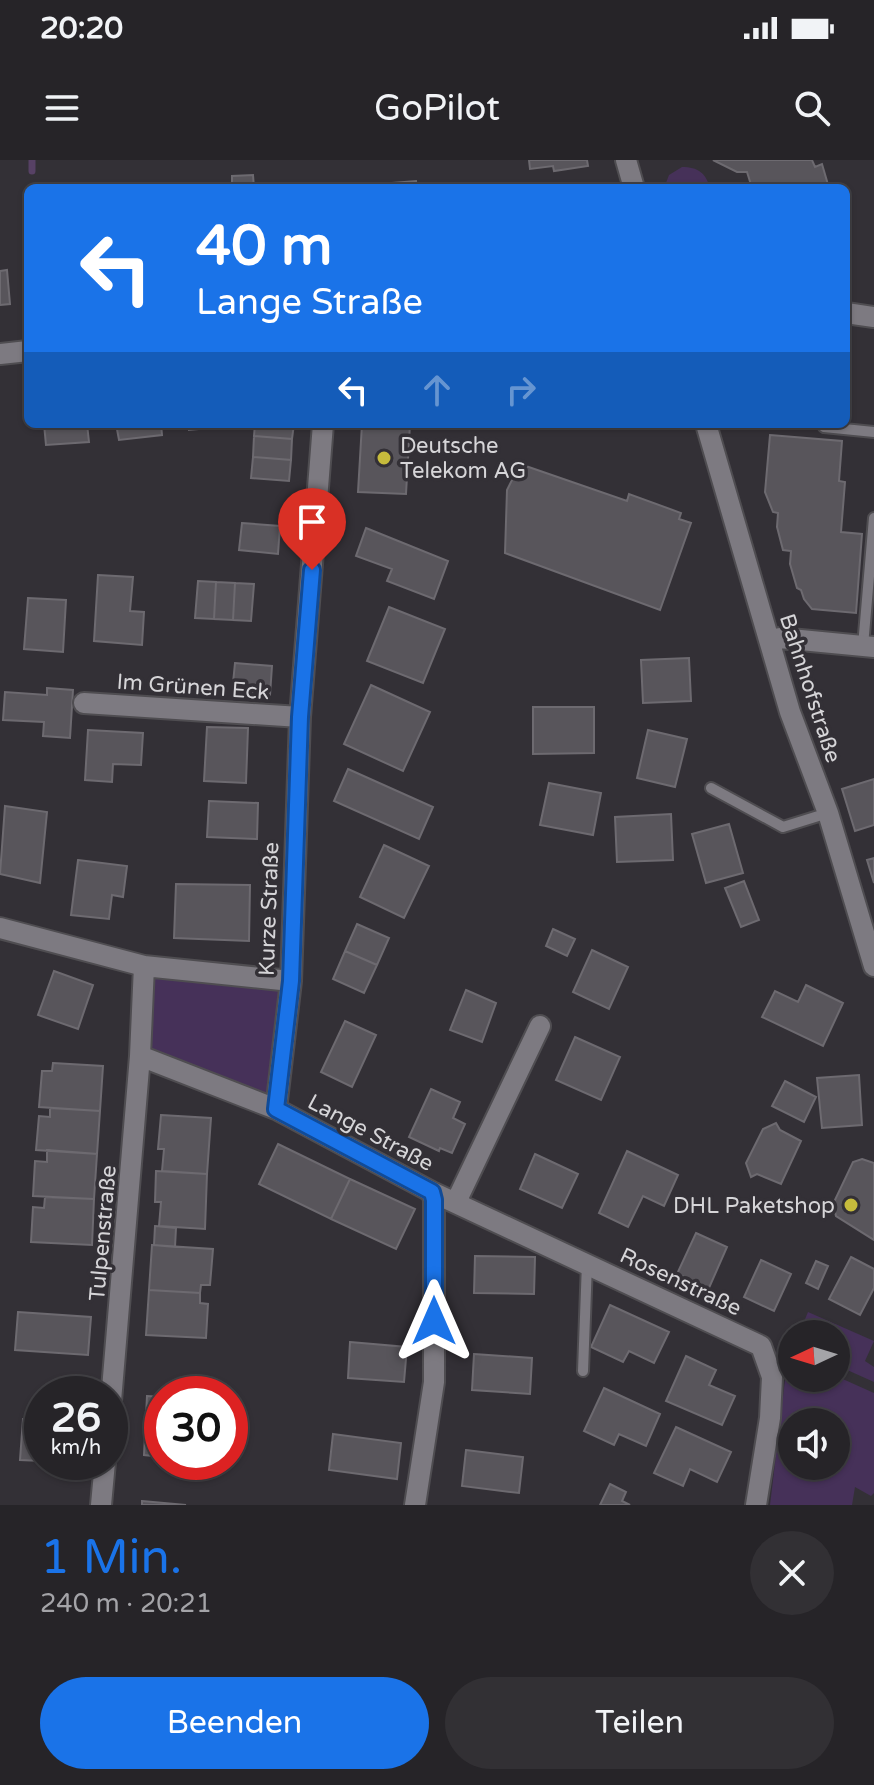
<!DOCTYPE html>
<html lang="de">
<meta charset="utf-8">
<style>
:root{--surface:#262428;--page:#323034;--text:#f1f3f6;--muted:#a4a4a8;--line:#424145;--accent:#1a73e8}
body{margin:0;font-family:"Varela Round",sans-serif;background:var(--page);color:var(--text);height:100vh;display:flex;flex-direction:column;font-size:30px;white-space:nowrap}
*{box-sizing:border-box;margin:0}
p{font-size:26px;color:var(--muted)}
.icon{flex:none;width:44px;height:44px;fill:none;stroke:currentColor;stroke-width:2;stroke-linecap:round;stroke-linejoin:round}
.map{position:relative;height:1345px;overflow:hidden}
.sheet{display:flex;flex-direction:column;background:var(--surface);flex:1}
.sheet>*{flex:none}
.hud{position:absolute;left:24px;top:24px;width:826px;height:244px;border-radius:12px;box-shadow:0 2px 6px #0004,0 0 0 2px var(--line);background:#1a73e8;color:#fff;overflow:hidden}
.needle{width:52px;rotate:266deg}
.controls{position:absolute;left:778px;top:1160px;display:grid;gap:16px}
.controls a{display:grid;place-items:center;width:72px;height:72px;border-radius:50%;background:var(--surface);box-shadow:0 2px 6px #0004,0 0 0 2px var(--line);font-size:40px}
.speed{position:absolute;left:24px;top:1216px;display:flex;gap:16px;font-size:40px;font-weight:700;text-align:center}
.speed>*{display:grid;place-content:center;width:104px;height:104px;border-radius:50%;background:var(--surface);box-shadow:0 2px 6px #0004,0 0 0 2px var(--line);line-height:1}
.speed small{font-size:20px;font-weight:400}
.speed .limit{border:12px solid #d22;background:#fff;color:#111}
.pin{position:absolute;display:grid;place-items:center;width:68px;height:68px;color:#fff;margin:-82px -34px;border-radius:50% 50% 50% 0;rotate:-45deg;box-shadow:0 0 8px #0007}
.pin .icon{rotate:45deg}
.me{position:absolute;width:88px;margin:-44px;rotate:0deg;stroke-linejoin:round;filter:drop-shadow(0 0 6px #0008)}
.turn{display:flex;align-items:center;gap:28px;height:168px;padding:0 40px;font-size:36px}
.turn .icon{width:104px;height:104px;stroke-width:2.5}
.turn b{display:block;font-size:56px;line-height:68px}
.lanes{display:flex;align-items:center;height:76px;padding:0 40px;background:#0003;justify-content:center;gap:40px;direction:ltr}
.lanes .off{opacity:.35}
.round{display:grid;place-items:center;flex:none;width:84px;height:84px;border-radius:42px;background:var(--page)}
.head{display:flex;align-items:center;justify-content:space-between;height:136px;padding:0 40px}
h1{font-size:48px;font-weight:600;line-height:60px;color:var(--accent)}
.action{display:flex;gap:16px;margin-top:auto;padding:16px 40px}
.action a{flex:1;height:92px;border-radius:48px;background:var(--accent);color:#fff;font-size:32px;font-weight:600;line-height:92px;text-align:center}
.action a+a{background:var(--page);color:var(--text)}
.status{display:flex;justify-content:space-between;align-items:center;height:56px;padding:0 40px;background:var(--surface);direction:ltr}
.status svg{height:22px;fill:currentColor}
header{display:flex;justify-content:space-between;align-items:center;height:104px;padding:0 40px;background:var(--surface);font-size:36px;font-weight:600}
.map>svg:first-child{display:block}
.green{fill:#463159;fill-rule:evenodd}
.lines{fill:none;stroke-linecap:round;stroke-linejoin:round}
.stream{stroke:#574165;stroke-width:7}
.building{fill:#58555b;stroke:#6d6a70;stroke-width:2}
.service-casing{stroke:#4f4d51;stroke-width:14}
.minor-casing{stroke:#4f4d51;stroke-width:24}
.service{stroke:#7d7a81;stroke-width:10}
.minor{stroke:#7d7a81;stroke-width:20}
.route-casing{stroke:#114b97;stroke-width:20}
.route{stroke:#1a73e8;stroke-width:14}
.poi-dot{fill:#c6bb3c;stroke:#333036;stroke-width:3}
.labels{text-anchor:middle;stroke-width:7;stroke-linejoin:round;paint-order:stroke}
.poi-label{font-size:22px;fill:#d6d5d8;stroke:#333036;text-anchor:start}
.street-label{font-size:22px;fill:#d6d5d8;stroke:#333036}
</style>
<div class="status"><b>20:20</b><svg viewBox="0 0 49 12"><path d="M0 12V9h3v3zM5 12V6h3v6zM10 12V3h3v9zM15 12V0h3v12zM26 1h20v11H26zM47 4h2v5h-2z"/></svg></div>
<header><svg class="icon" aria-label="menu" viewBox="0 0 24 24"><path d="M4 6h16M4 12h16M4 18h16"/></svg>GoPilot<svg class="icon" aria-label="search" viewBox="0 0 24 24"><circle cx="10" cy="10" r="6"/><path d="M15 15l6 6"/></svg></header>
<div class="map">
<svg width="874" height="1345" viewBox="0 0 874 1345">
<rect width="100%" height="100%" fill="#333036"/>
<path class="green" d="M682,7C698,7 706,13 710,28H664L669,15Z
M148,812L286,824L272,943L143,893Z
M808,1152L874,1181L865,1201L874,1207V1222L836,1205V1174H799Z
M775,1192L792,1196V1218L836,1216L874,1233V1333L871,1336L855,1327L852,1345H770L785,1220ZM836,1262V1306H792V1262Z"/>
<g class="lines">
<path class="stream" d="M32,11V0"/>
</g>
<path class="building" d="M529,0H587L588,6L554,11L553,6L530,9Z
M713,0H812L815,7L822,4L829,28H752L747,12H737Z
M253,15L254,28H232V16Z
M416,21L417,28H380V24Z
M7,110L10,144L0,145V111Z
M44,264H87L89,282L46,285Z
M116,264H161L162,275L119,280Z
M189,264H231V266L189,270Z
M255,264H294L292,279L254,276Z
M362,264H410L406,334L358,332Z
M770,275L842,281L839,321L845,322L841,372L862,374L856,453L812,449L804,439L801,430L797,428L790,404L791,391L783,390L777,367L778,353L773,352L765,332Z
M254,276L292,279L291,300L253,297Z
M253,297L291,300L289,321L251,318Z
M520,304L627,341L629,334L681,353L679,359L691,363L660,450L505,393L507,330Z
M242,363L280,366L278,394L239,390Z
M366,368L448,401L434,439L387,421L392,409L356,396Z
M98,415L133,417L130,451L144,452L142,485L94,481Z
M198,421L216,422L214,459L195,458Z
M216,422L235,423L233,460L214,459Z
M235,423L254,424L251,461L233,460Z
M28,438L66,440L63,492L24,489Z
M389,447L445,469L423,523L367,501Z
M689,498L691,541L643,543L641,500Z
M235,503L272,506L270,535L232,533Z
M371,525L430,552L403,611L344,584Z
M47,528L73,530L70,578L43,576L44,562L3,560L5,532L47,535Z
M533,547H594V593L533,594Z
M207,567L248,568L246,623L204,621Z
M88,570L143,573L141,605L113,604L112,622L85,620Z
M648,570L687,579L675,627L637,618Z
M348,609L433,647L419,679L334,641Z
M874,619V665L855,671L842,629Z
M549,623L601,633L593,675L540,665Z
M209,641L258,643L257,679L207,677Z
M5,646L47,652L40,723L0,714Z
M671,654L673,700L617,702L615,657Z
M729,664L743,713L706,723L692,674Z
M384,685L429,706L404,758L360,737Z
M874,698V723L867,700Z
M78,700L127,706L123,737L112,735L109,759L71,755Z
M744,721L759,760L741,767L725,728Z
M176,724L250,725L249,781L174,778Z
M357,764L389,778L377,805L345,791Z
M553,769L575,779L567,796L546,786Z
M592,790L628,807L609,849L573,832Z
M345,791L377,805L364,833L333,819Z
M54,811L93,825L78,869L38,855Z
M806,825L843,843L823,886L762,857L775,831L798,842Z
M466,830L496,843L482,882L450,870Z
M345,861L376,875L352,927L321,912Z
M575,877L620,897L601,940L556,920Z
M53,903L103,906L100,951L39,947L42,911H52Z
M859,915L862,965L822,968L817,918Z
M785,921L816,937L804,962L772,946Z
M431,929L460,942L453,958L465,964L452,993L440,988L439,991L409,977Z
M50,948L100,951L97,994L36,990L39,956L50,957Z
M161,955L211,958L207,1014L162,1011L164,989H158Z
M776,963L780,970L801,981L781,1024L757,1014L751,1017L746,1003L763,969Z
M278,984L350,1019L331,1059L259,1024Z
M47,990L97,994L94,1039L33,1036L35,1001L47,1002Z
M627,991L678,1015L664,1046L643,1036L628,1067L599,1053Z
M535,994L578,1014L562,1048L520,1029Z
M862,999L874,1003V1080L836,1056L833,1044L853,1002Z
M156,1011L207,1014L205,1069L159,1066L161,1042H155Z
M350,1019L415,1049L396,1089L331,1059Z
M45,1037L94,1039L92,1085L31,1082L33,1047L44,1048Z
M155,1066L176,1068L175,1087L154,1085Z
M696,1073L727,1087L709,1128L677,1114Z
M152,1085L213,1089L210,1125H201L200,1133L149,1130Z
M475,1096L535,1097L534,1134L474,1133Z
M851,1097L874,1109V1128L860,1155L829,1139Z
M761,1100L791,1114L774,1151L744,1137Z
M816,1101L828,1106L818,1129L806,1123Z
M149,1130L200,1133V1143L208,1144L206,1178L146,1175Z
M610,1145L669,1172L654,1203L629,1191L623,1202L591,1187Z
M18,1152L91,1157L88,1195L15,1190Z
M350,1182L407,1187L404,1222L348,1218Z
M474,1194L532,1198L530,1234L472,1230Z
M686,1196L716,1210L709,1225L735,1236L722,1265L666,1241Z
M604,1228L660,1254L646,1286L619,1274L614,1285L584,1271Z
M147,1236L162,1237V1297L144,1295Z
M23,1259L42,1260V1301L20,1300Z
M676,1267L731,1292L717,1322L690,1309L683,1326L654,1313Z
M333,1274L401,1283L397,1319L329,1310Z
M466,1290L523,1297L519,1333L462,1326Z
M610,1324L626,1332L622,1341L630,1345H600Z
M142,1341L186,1345H142Z"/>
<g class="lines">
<defs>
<path id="service" d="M825,264L824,267L874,272
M863,486L874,358
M711,628L783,667L828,653
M583,1211L587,1103"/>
<path id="minor" d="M626,0L634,28
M846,153L874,157
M0,194L28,191
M706,264L790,552L828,653L874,806
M769,480L780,478L874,487
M84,543L300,557
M0,768L144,806L291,821
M144,806L140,896L276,949L432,1032L761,1186L772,1217L770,1258L756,1345
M276,949L291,821L300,557L323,264
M456,1042L540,866
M110,1253L140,896
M101,1345L105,1302
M415,1345L434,1222V1040L432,1032"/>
</defs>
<use href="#service" class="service-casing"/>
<use href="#minor" class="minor-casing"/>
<use href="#service" class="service"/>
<use href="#minor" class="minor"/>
</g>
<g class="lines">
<defs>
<path id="route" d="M312,410L300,557L291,821L276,949L432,1032L434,1040V1161"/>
</defs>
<use href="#route" class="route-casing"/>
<use href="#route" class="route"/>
</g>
<g class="poi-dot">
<circle cx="384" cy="298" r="8"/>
<circle cx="851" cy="1045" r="8"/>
</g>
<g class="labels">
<g class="poi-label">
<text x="400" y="293">Deutsche<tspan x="400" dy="25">Telekom AG</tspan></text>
<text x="835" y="1053" text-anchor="end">DHL Paketshop</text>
</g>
<g class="street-label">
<text transform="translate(193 526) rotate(4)" y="8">Im Grünen Eck</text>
<text transform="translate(811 528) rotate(72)" y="8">Bahnhofstraße</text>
<text transform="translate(268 749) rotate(-88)" y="8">Kurze Straße</text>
<text transform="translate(371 972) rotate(28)" y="8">Lange Straße</text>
<text transform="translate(102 1073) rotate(-85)" y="8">Tulpenstraße</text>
<text transform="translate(681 1121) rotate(25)" y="8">Rosenstraße</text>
</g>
</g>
</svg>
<div class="controls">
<a><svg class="needle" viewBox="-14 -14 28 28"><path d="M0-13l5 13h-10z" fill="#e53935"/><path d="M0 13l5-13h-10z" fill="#a4a4a8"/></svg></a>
<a><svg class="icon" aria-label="sound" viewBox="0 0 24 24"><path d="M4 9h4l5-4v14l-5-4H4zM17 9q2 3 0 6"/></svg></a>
</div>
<div class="speed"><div>26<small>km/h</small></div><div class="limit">30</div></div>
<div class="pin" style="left:312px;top:410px;background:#d93025"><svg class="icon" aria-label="arrive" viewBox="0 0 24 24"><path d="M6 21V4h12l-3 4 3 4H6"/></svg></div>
<svg class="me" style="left:434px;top:1161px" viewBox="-20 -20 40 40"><path d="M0-17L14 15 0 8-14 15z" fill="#1a73e8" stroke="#fff" stroke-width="4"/></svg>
<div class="hud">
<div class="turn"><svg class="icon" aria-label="left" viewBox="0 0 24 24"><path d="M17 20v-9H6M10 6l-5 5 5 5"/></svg><div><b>40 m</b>Lange Straße</div></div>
<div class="lanes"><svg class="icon" aria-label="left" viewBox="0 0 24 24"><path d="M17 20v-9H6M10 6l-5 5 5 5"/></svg><svg class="icon off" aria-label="ahead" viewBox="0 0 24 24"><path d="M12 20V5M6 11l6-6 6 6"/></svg><svg class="icon off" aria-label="right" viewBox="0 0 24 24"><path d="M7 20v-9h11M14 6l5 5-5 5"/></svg></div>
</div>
</div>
<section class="sheet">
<div class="head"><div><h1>1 Min.</h1><p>240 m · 20:21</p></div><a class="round"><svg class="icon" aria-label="close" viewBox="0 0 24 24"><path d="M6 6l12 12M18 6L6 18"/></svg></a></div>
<div class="action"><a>Beenden</a><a>Teilen</a></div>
</section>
